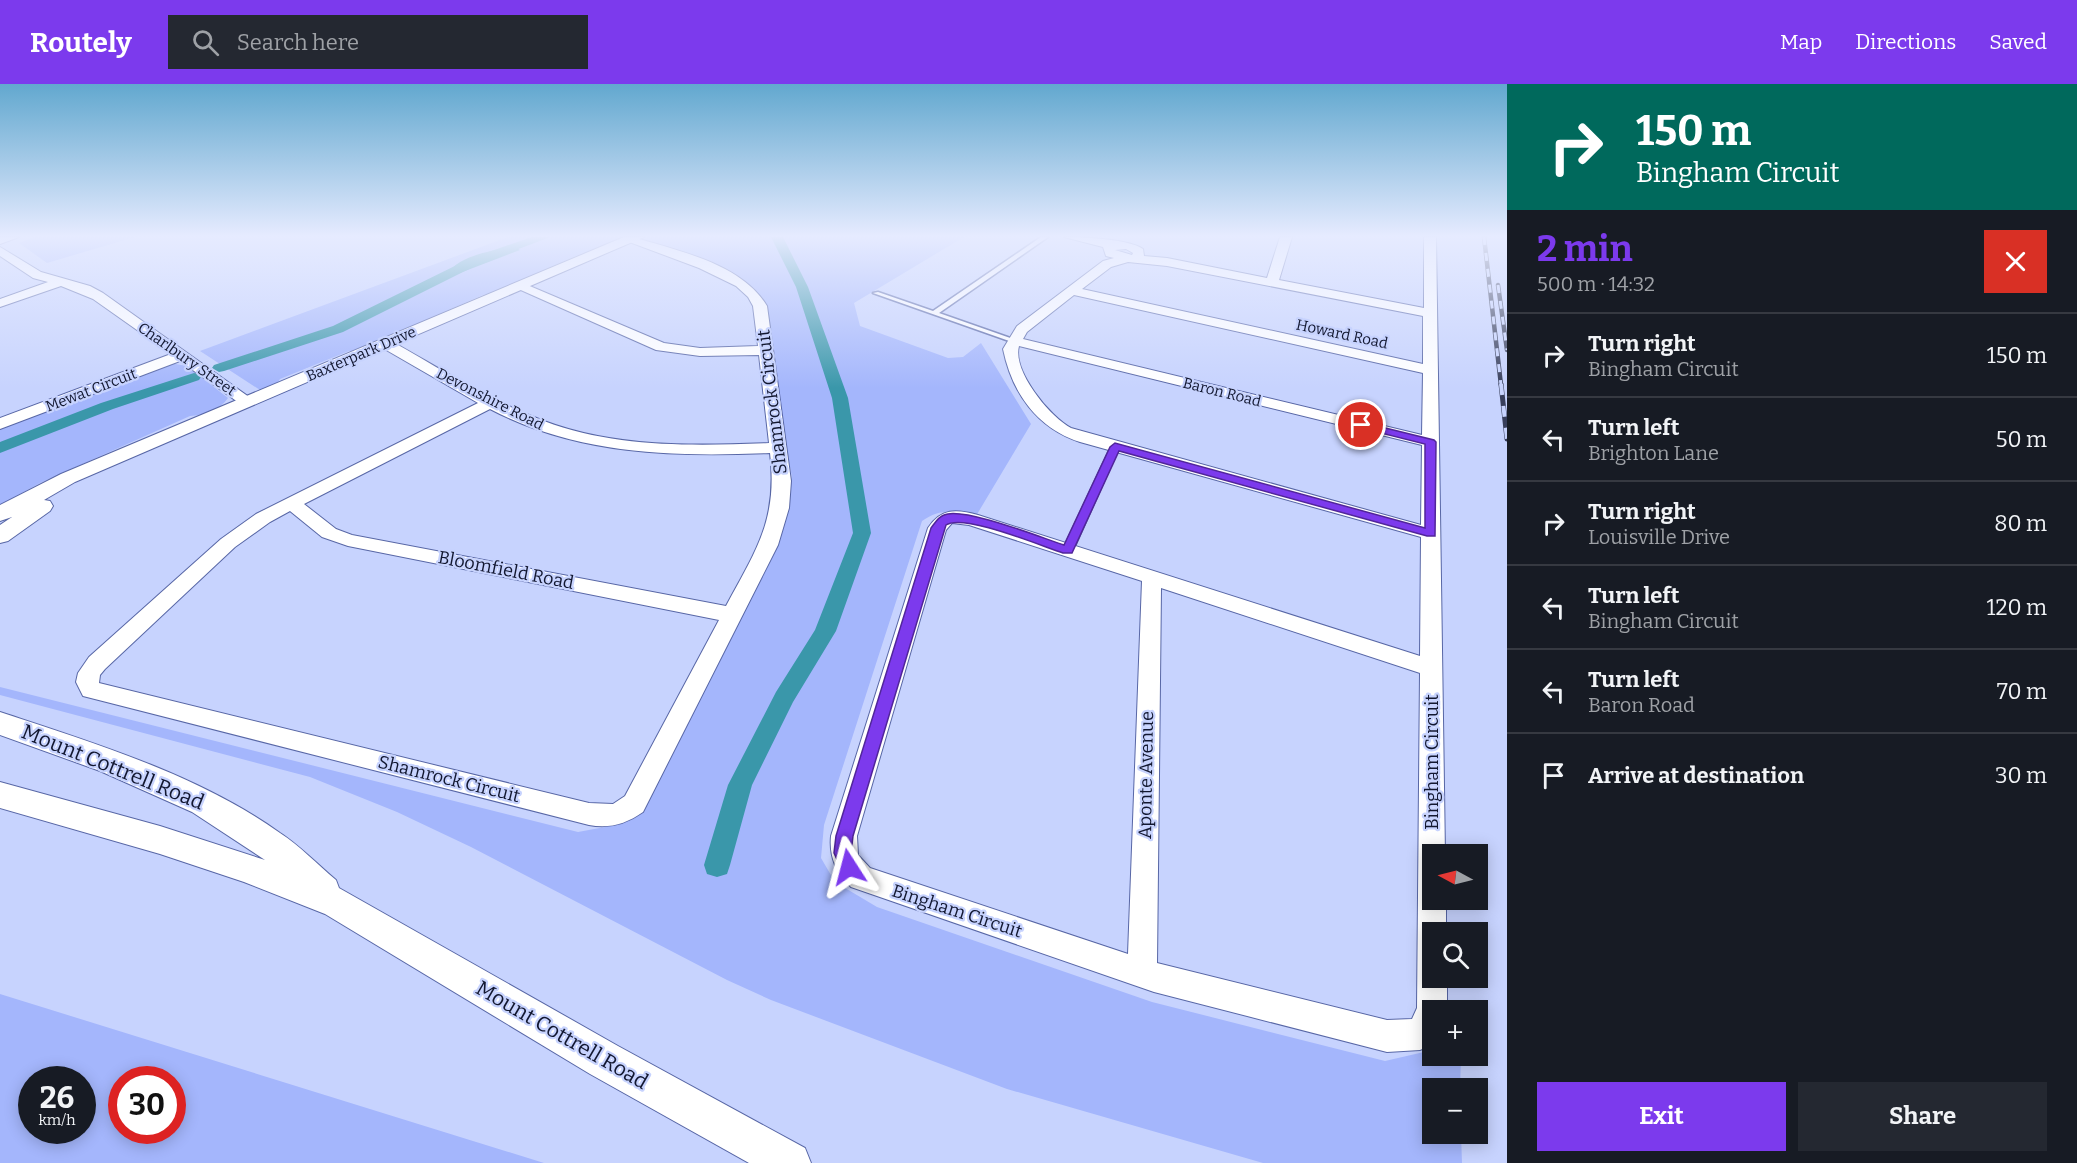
<!DOCTYPE html>
<meta charset="utf-8">
<style>
:root{--surface:#171b24;--page:#242831;--text:#f1f3f6;--muted:#9ea1a6;--line:#363941;--accent:#7c3aed}
body{margin:0;font-family:Bitter,serif;background:var(--page);color:var(--text);height:100vh;display:flex;flex-direction:column;font-size:22px;white-space:nowrap}
*{box-sizing:border-box;margin:0}
p{font-size:20px;color:var(--muted)}
.icon{flex:none;width:33px;height:33px;fill:none;stroke:currentColor;stroke-width:2;stroke-linecap:round;stroke-linejoin:round}
.map{position:relative;flex:1;overflow:hidden}
.sheet{display:flex;flex-direction:column;background:var(--surface);width:570px}
.sheet>*{flex:none}
.top-card{background:#00695c;color:#fff;overflow:hidden}
.needle{width:39px;rotate:277deg}
.buttons{position:absolute;left:1422px;top:760px;display:grid;gap:12px}
.buttons a{display:grid;place-items:center;width:66px;height:66px;border-radius:0px;background:var(--surface);box-shadow:0 3px 15px #0003;font-size:30px}
.speed{position:absolute;left:18px;top:982px;display:flex;gap:12px;font-size:30px;font-weight:700;text-align:center}
.speed>*{display:grid;place-content:center;width:78px;height:78px;border-radius:50%;background:var(--surface);box-shadow:0 3px 15px #0003;line-height:1}
.speed small{font-size:15px;font-weight:400}
.speed .limit{border:9px solid #d22;background:#fff;color:#111}
.pin{position:absolute;display:grid;place-items:center;width:51px;height:51px;color:#fff;margin:-26px;border:3px solid #fff;border-radius:50%;box-shadow:0 2px 6px #0007}
.me{position:absolute;width:66px;margin:-33px;rotate:351deg;stroke-linejoin:round;filter:drop-shadow(0 0 4px #0008)}
.turn{display:flex;align-items:center;gap:21px;height:126px;padding:0 30px;font-size:27px}
.turn .icon{width:78px;height:78px;stroke-width:2.5}
.turn b{display:block;font-size:42px;line-height:51px}
.round{display:grid;place-items:center;flex:none;width:63px;height:63px;border-radius:0px;background:var(--page)}
.summary{display:flex;align-items:center;justify-content:space-between;height:102px;padding:0 30px}
h1{font-size:36px;font-weight:700;line-height:45px;color:var(--accent)}
.primary-button{display:flex;gap:12px;margin-top:auto;padding:12px 30px}
.primary-button a{flex:1;height:69px;border-radius:0px;background:var(--accent);color:#fff;font-size:24px;font-weight:700;line-height:69px;text-align:center}
.primary-button a+a{background:var(--page);color:var(--text)}
ul{padding:0;list-style:none}
li{display:flex;align-items:center;gap:18px;height:84px;padding:0 30px;border-top:2px solid var(--line)}
li div{flex:1}
li b{display:block;font-size:22px}
li em{font-style:normal}
header{display:flex;align-items:center;gap:36px;box-sizing:border-box;height:84px;padding:0 30px;background:var(--accent);color:#fff}
header strong{font-size:28px}
nav{display:flex;gap:33px;margin-inline-start:auto;font-size:21px}
.search{width:420px;height:54px;background:var(--page);display:flex;align-items:center;gap:15px;box-sizing:border-box;padding:0 21px;border-radius:0px;color:var(--muted);font-size:22px}
main{display:flex;flex:1;min-height:0}
.map>svg:first-child{display:block}
.green{fill:#a4b6fc;fill-rule:evenodd}
.water{fill:#3a97aa}
.lines{fill:none;stroke-linecap:round;stroke-linejoin:round}
.canal{fill:#3a97aa;fill-rule:evenodd}
.service-casing{stroke:#5867a6;stroke-width:3}
.minor-casing{stroke:#5867a6;stroke-width:2}
.tertiary-casing{stroke:#5867a6;stroke-width:2}
.service{fill:#fff;fill-rule:evenodd}
.minor{fill:#fff;fill-rule:evenodd}
.tertiary{fill:#fff;fill-rule:evenodd}
.rail-far1-casing{stroke:#373e5b;stroke-width:4.5}
.rail-casing{stroke:#373e5b;stroke-width:5}
.rail-far1{stroke:#c7d3fe;stroke-width:3;stroke-dasharray:8;stroke-linecap:butt}
.rail{stroke:#c7d3fe;stroke-width:4;stroke-dasharray:11;stroke-linecap:butt}
.route{fill:#7c3aed;stroke:#51269a;stroke-width:1.5}
.labels{text-anchor:middle;stroke-width:4.5;stroke-linejoin:round;paint-order:stroke}
.far-street-label{font-size:15px;fill:#121730;stroke:#c7d3fe}
.street-label{font-size:18px;fill:#121730;stroke:#c7d3fe}
.near-street-label{font-size:21px;fill:#121730;stroke:#c7d3fe}
</style>
<header>
<strong>Routely</strong>
<div class="search"><svg class="icon" aria-label="search" viewBox="0 0 24 24"><circle cx="10" cy="10" r="6"/><path d="M15 15l6 6"/></svg>Search here</div>
<nav><a>Map</a><a>Directions</a><a>Saved</a></nav>
</header>
<main>
<div class="map">
<svg width="1507" height="1079" viewBox="0 0 1507 1079">
<rect width="100%" height="100%" fill="#c7d3fe"/>
<path class="green" d="M35,153H135L47,179L19,159Z
M508,153H627L588,169H583L489,210L483,211L355,267H349L280,295L278,298L260,306L200,267Z
M644,153H964L854,219L860,242L948,274L963,273L981,259L1031,340L976,432C956,427 940,424 922,437L824,741L821,774L835,798L877,823L1152,918L1385,977L1424,968L1432,962V972H1461L1460,1005H1432V1050H1461L1462,1079H1263L1007,1005L771,916L727,896L471,763L397,728L310,693L0,611V603L578,748L605,743L634,730L787,422L792,393L782,343L765,218C742,183 686,172 648,159L642,156Z
M170,279L187,282L228,314C220,326 203,331 190,332L40,399L0,421V342Z
M0,910L544,1079H0ZM32,996H82V1047H32ZM122,996H172V1047H122Z"/>
<path class="water" d="M515,163L520,166L452,192L447,191C458,171 494,166 515,163Z"/>
<g class="lines">
<path class="canal" d="M532,153H550L479,180L343,248L224,287L219,288L212,284L214,281L333,242L471,174Z
M771,153H783L808,203L848,314L871,449L836,547L793,618L752,701L730,781L727,790L717,793L707,790L704,781L728,701L776,608L815,546L853,449L832,314L796,203Z
M194,289L199,290L201,293L199,296L113,325L0,369V358L101,319Z"/>
<defs>
<path id="service" d="M1041,153H1048L939,229L1016,256V258H1012L873,209L878,208L933,227Z
M1115,360L1119,363L1073,466L1068,469L1065,468L1063,466L1111,363Z"/>
<path id="minor" d="M0,153H19L0,160Z
M633,153C678,167 741,179 767,222L791,397L789,424L778,461L643,728C626,740 609,745 589,741L83,612L76,598L78,589L89,573L221,455L256,430L478,319L381,263L379,260L381,257H391C441,285 490,317 544,337C615,364 694,362 769,359L759,271L700,272L656,266L514,203L520,199L525,200L664,259L700,264L758,262L753,222L748,213L736,202L699,184L624,156L626,154ZM490,325C577,371 674,373 770,369C778,436 756,466 726,522L352,451L336,445L304,420ZM290,427L322,453L348,462L719,536L625,712L613,720L589,719L99,599L100,591L105,585L235,463L270,438Z
M1064,153C1083,153 1129,155 1143,165L1144,172L1167,174L1267,194L1280,153H1292L1279,196L1424,224V153H1436L1445,771H1432V816H1446V849H1432V894H1447V927H1432L1431,961L1420,966L1387,968L1154,908L851,803C836,788 829,773 831,752L928,444C941,424 956,425 978,431L1420,572L1421,453L1080,358C1037,344 1012,309 1003,265L1017,242L1103,177L1114,174L1106,172L1103,163ZM1126,165L1133,169L1132,171L1115,166ZM1128,178L1167,182L1423,232V280L1082,205L1111,183ZM1074,211L1423,289L1422,351L1023,255L1027,248ZM1019,262L1422,361L1421,441L1071,344C1050,333 1012,287 1019,262ZM952,439L969,441L1142,497L1128,870L870,784L858,771L857,752L946,446ZM1161,504L1420,589L1417,924L1412,935L1387,936L1157,879Z
M0,163L41,188L90,202L103,209L256,318L248,323L242,321L180,277L0,345V334L171,270L93,215L61,202L0,223V215L48,198L33,194L0,172Z"/>
<path id="tertiary" d="M624,153H644L75,398L44,416L50,417L53,422L50,427L8,457L0,459V441L12,433L0,437V421L61,390Z
M0,628C94,659 199,691 280,749C300,762 317,780 336,796L339,804L618,962L805,1064L811,1079H749L590,990L325,830L244,798L160,770L0,724V698L160,742L265,776L192,728L100,687L0,651Z"/>
</defs>
<use href="#service" class="service-casing"/>
<use href="#minor" class="minor-casing"/>
<use href="#tertiary" class="tertiary-casing"/>
<use href="#service" class="service"/>
<use href="#minor" class="minor"/>
<use href="#tertiary" class="tertiary"/>
<defs>
<path id="rail-far1" d="M1484,153L1501,301
M1498,201L1507,266"/>
<path id="rail" d="M1501,300L1507,355"/>
</defs>
<use href="#rail-far1" class="rail-far1-casing"/>
<use href="#rail" class="rail-casing"/>
<use href="#rail-far1" class="rail-far1"/>
<use href="#rail" class="rail"/>
</g>
<linearGradient id="sky" x2="0" y2="1"><stop stop-color="#62a8cf"/><stop offset="0.5" stop-color="#e6ebff"/><stop offset="1" stop-color="#e6ebff" stop-opacity="0"/></linearGradient>
<rect width="1507" height="304" fill="url(#sky)"/>
<path class="route" d="M1361,338L1434,356L1436,358L1435,452H1427L1119,367L1072,469H1063C1041,462 963,429 946,441L853,752L851,769L857,783L855,789L849,791L843,789L834,769L836,752L931,444C935,439 938,433 944,431C962,422 1042,454 1064,461L1110,363L1115,359L1425,444V360L1357,343V339Z"/>
<g class="labels">
<g class="far-street-label">
<text transform="translate(1342 250) rotate(12)" y="5">Howard Road</text>
<text transform="translate(361 270) rotate(-23)" y="5">Baxterpark Drive</text>
<text transform="translate(187 275) rotate(35)" y="5">Charlbury Street</text>
<text transform="translate(91 306) rotate(-21)" y="5">Mewat Circuit</text>
<text transform="translate(1222 308) rotate(14)" y="5">Baron Road</text>
<text transform="translate(490 315) rotate(27)" y="5">Devonshire Road</text>
</g>
<g class="street-label">
<text transform="translate(772 318) rotate(-97)" y="6">Shamrock Circuit</text>
<text transform="translate(506 486) rotate(11)" y="6">Bloomfield Road</text>
<text transform="translate(1432 678) rotate(-90)" y="6">Bingham Circuit</text>
<text transform="translate(1146 691) rotate(-89)" y="6">Aponte Avenue</text>
<text transform="translate(449 695) rotate(14)" y="6">Shamrock Circuit</text>
<text transform="translate(957 827) rotate(18)" y="6">Bingham Circuit</text>
</g>
<g class="near-street-label">
<text transform="translate(113 683) rotate(22)" y="7">Mount Cottrell Road</text>
<text transform="translate(562 951) rotate(30)" y="7">Mount Cottrell Road</text>
</g>
</g>
</svg>
<div class="buttons">
<a><svg class="needle" viewBox="-14 -14 28 28"><path d="M0-13l5 13h-10z" fill="#e53935"/><path d="M0 13l5-13h-10z" fill="#9ea1a6"/></svg></a>
<a><svg class="icon" aria-label="search" viewBox="0 0 24 24"><circle cx="10" cy="10" r="6"/><path d="M15 15l6 6"/></svg></a>
<a>+</a>
<a>−</a>
</div>
<div class="speed"><div>26<small>km/h</small></div><div class="limit">30</div></div>
<div class="pin" style="left:1361px;top:341px;background:#d93025"><svg class="icon" aria-label="arrive" viewBox="0 0 24 24"><path d="M6 21V4h12l-3 4 3 4H6"/></svg></div>
<svg class="me" style="left:849px;top:783px" viewBox="-20 -20 40 40"><path d="M0-17L14 15 0 8-14 15z" fill="#7c3aed" stroke="#fff" stroke-width="4"/></svg>
</div>
<section class="sheet">
<div class="top-card">
<div class="turn"><svg class="icon" aria-label="right" viewBox="0 0 24 24"><path d="M7 20v-9h11M14 6l5 5-5 5"/></svg><div><b>150 m</b>Bingham Circuit</div></div>
</div>
<div class="summary"><div><h1>2 min</h1><p>500 m · 14:32</p></div><a class="round" style="background:#d93025;color:#fff"><svg class="icon" aria-label="close" viewBox="0 0 24 24"><path d="M6 6l12 12M18 6L6 18"/></svg></a></div>
<ul>
<li><svg class="icon" aria-label="right" viewBox="0 0 24 24"><path d="M7 20v-9h11M14 6l5 5-5 5"/></svg><div><b>Turn right</b><p>Bingham Circuit</p></div><em>150 m</em></li>
<li><svg class="icon" aria-label="left" viewBox="0 0 24 24"><path d="M17 20v-9H6M10 6l-5 5 5 5"/></svg><div><b>Turn left</b><p>Brighton Lane</p></div><em>50 m</em></li>
<li><svg class="icon" aria-label="right" viewBox="0 0 24 24"><path d="M7 20v-9h11M14 6l5 5-5 5"/></svg><div><b>Turn right</b><p>Louisville Drive</p></div><em>80 m</em></li>
<li><svg class="icon" aria-label="left" viewBox="0 0 24 24"><path d="M17 20v-9H6M10 6l-5 5 5 5"/></svg><div><b>Turn left</b><p>Bingham Circuit</p></div><em>120 m</em></li>
<li><svg class="icon" aria-label="left" viewBox="0 0 24 24"><path d="M17 20v-9H6M10 6l-5 5 5 5"/></svg><div><b>Turn left</b><p>Baron Road</p></div><em>70 m</em></li>
<li><svg class="icon" aria-label="arrive" viewBox="0 0 24 24"><path d="M6 21V4h12l-3 4 3 4H6"/></svg><div><b>Arrive at destination</b></div><em>30 m</em></li>
</ul>
<div class="primary-button"><a>Exit</a><a>Share</a></div>
</section>
</main>
